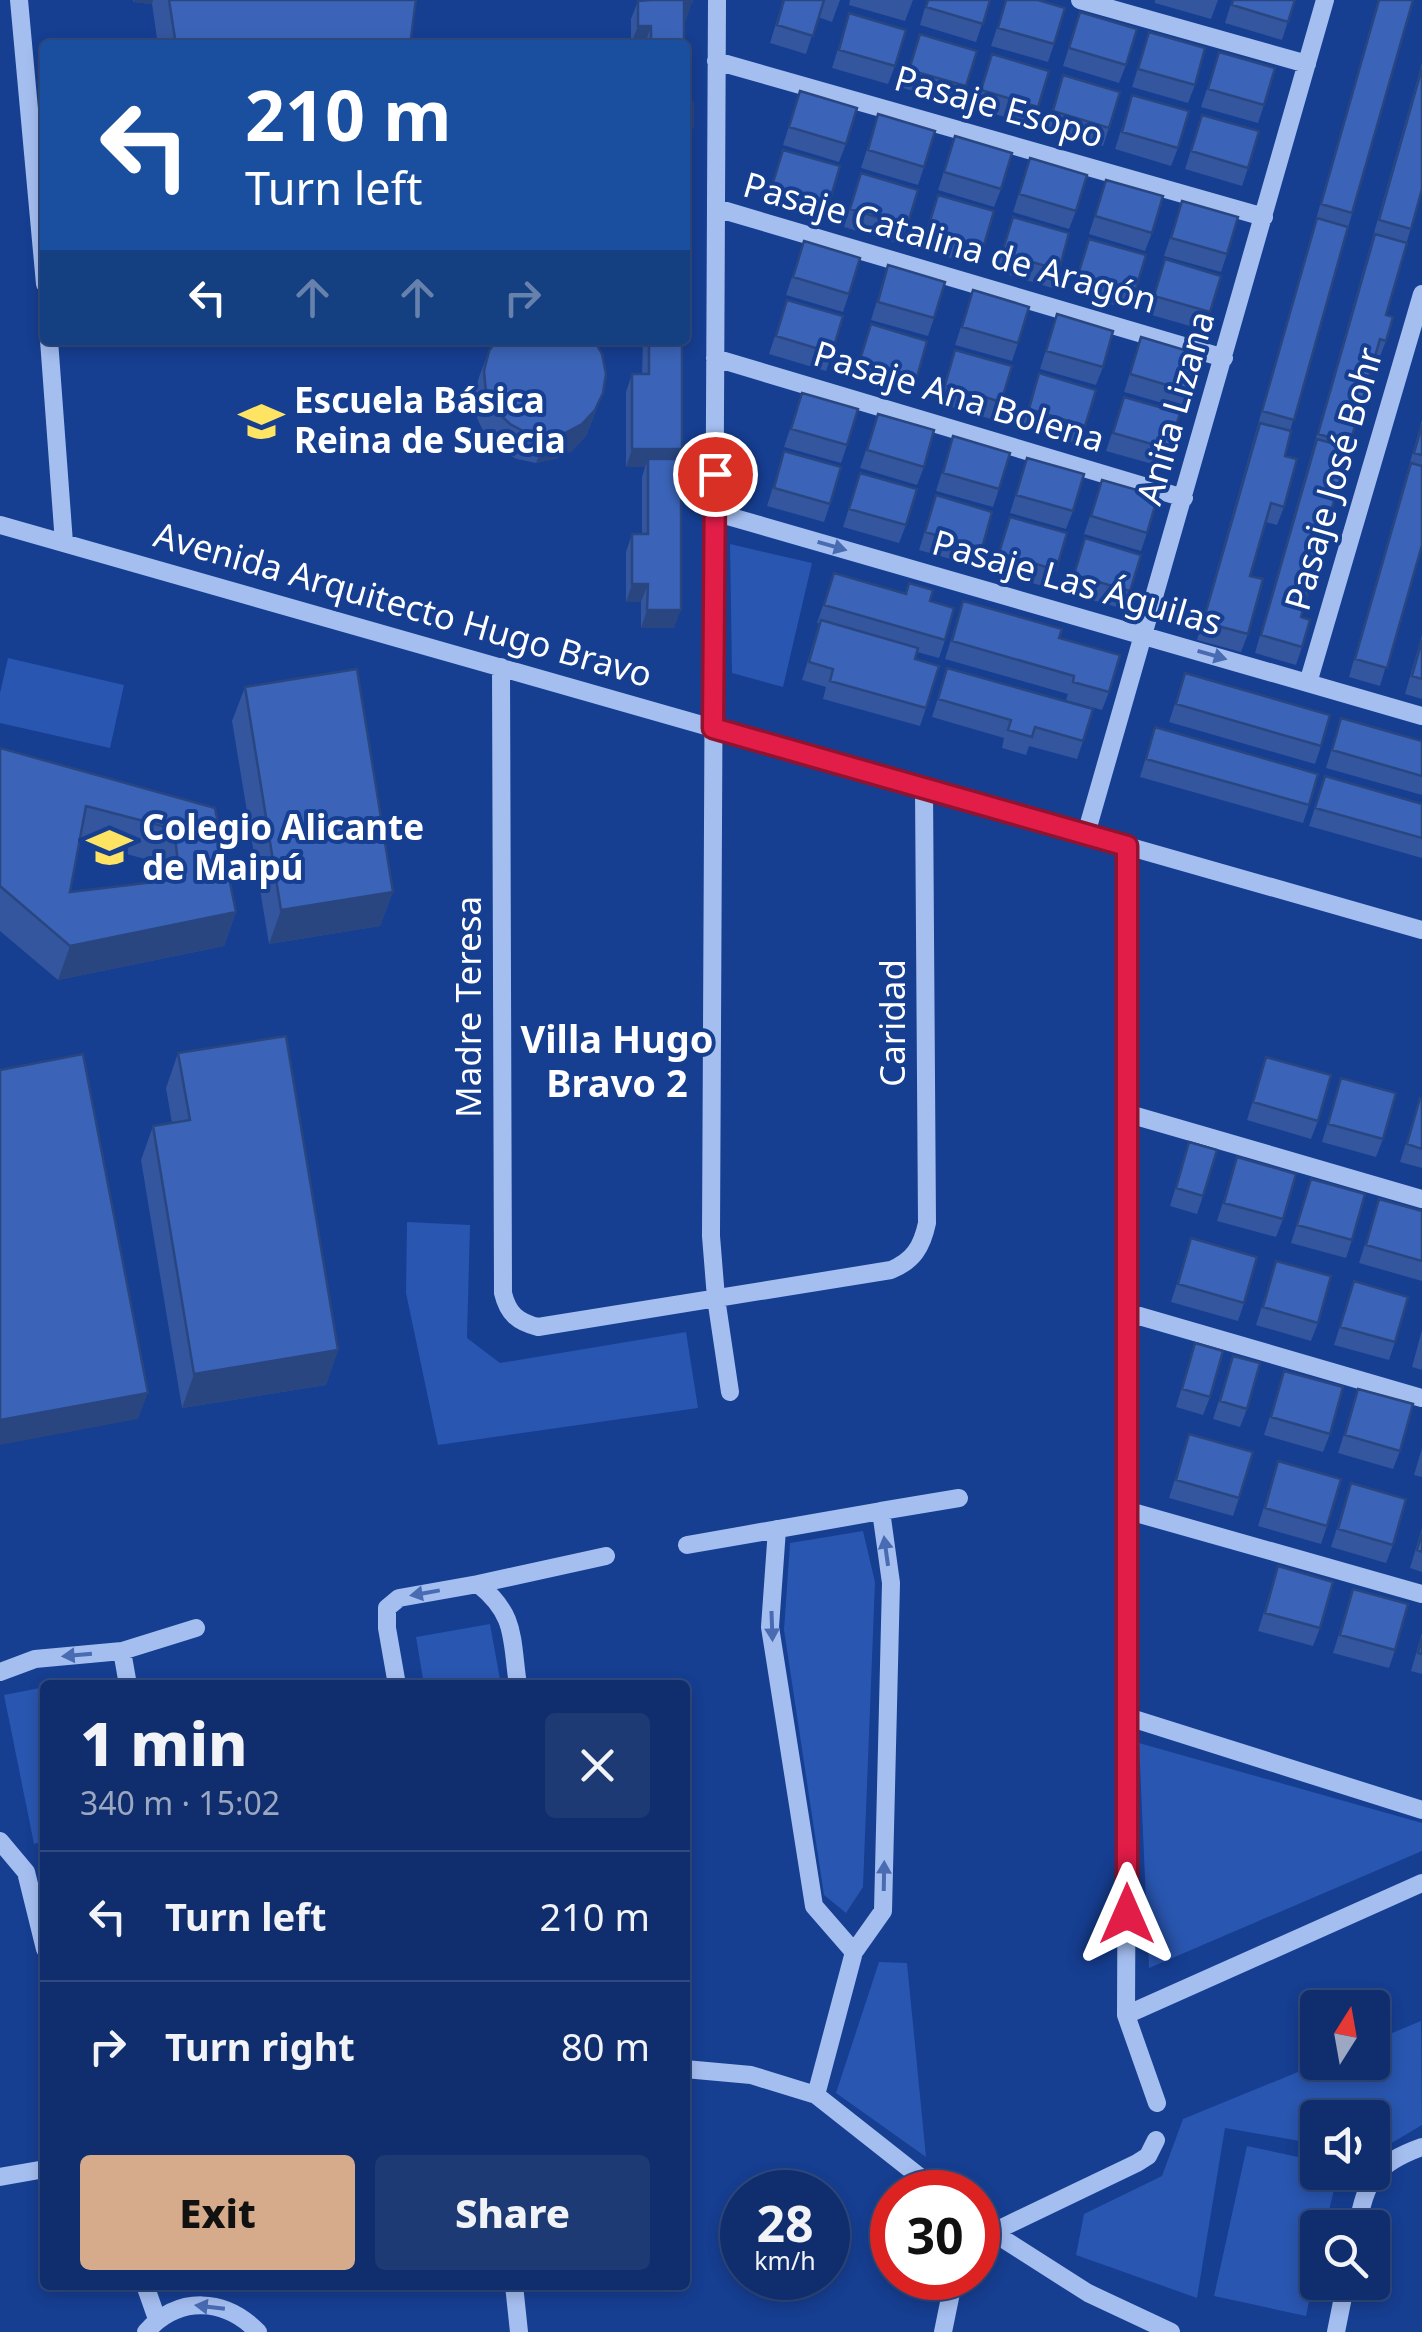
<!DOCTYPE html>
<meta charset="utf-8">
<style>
:root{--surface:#102e6d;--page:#1e3a75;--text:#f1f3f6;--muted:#9ca8c2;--line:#304a80;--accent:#d6ab8b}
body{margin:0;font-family:"Noto Sans",sans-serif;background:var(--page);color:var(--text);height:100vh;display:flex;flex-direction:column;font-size:38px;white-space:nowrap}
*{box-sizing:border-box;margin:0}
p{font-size:32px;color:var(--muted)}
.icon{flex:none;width:55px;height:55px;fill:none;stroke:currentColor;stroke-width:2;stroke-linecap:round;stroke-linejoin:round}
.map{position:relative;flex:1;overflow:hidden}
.drawer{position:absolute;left:40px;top:1680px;width:650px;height:610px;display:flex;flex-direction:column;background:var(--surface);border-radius:10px;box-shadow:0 5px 15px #0003,0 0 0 2px var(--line)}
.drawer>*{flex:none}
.top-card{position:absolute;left:40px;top:40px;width:650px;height:305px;border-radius:10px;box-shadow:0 5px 15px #0003,0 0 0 2px var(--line);background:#1a4fa0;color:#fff;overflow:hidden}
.needle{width:65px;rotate:11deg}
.fabs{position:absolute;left:1300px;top:1990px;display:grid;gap:20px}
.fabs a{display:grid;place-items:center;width:90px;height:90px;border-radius:10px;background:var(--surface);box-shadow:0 5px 15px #0003,0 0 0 2px var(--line);font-size:50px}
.speed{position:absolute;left:720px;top:2170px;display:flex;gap:20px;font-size:50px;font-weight:700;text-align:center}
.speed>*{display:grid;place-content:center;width:130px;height:130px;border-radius:50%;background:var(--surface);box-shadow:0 5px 15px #0003,0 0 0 2px var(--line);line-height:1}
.speed small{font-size:25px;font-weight:400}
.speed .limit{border:15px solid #d22;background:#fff;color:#111}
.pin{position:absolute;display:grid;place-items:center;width:85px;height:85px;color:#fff;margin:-42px;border:5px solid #fff;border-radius:50%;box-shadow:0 2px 10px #0007}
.me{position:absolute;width:110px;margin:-55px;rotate:0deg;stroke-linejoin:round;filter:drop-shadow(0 0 8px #0008)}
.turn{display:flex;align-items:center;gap:35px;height:210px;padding:0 40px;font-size:45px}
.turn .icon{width:130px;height:130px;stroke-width:2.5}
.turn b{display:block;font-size:70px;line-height:85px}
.lanes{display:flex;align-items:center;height:95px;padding:0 40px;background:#0003;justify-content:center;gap:50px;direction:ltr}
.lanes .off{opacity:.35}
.round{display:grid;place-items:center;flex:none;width:105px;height:105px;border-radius:10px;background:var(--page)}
.summary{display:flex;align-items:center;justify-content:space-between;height:170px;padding:0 40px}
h1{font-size:60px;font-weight:800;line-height:75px}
.primary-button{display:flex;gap:20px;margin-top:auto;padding:20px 40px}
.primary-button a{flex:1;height:115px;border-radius:10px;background:var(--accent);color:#111;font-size:40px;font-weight:800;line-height:115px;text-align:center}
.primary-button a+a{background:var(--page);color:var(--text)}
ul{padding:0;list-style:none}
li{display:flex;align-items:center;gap:30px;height:130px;padding:0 40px;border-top:2px solid var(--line)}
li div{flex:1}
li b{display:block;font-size:38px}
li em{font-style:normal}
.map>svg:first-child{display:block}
.green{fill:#2956b0}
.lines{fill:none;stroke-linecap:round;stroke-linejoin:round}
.minor{stroke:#a4bef0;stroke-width:18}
.wall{fill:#33569e;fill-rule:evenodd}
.shaded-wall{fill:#294681}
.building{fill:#3b64b8;stroke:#294681;stroke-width:2.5;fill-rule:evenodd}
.oneway{fill:#486bb2}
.route-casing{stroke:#92132f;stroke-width:25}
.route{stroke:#e11d48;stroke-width:18}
.labels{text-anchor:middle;stroke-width:8;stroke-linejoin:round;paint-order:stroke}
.street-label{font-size:35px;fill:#fff;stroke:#163e91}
.poi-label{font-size:35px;font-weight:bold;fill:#fff;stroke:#163e91;text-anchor:start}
.neighbourhood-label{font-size:38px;font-weight:bold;fill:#fff;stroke:#163e91}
</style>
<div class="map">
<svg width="1422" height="2332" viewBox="0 0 1422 2332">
<rect width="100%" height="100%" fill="#163e91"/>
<path class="green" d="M730,544L812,563L783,687L732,673Z
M8,658L124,685L110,748L0,723V693Z
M407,1222L470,1225L467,1338L500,1363L686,1332L698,1408L438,1445L406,1293Z
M863,1531L875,1582L863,1887L846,1913L824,1895L784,1630L790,1543Z
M490,1624L501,1685H424L416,1637Z
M45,1687V1841L34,1844L4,1695Z
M1139,1743L1422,1823V1851L1149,1968Z
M879,1962L907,1963L926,2157L836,2093Z
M1421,2021L1422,2125L1373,2154L1372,2118H1318L1317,2144L1225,2128L1197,2298L1076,2255L1084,2214L1162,2176L1183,2119L1320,2063L1372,2062L1373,2041Z
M1247,2146L1317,2161L1318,2172L1338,2173L1325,2227L1318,2228L1317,2262L1306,2316L1214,2296Z"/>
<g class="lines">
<path class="minor" d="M19,0L45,284
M717,0L711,1236L716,1298L730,1392
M1080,0L1307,64
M716,61L1264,217
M716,208L1224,358
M49,340L64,543
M715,358L1184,498
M714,512L1422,716
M0,525L1422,930
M501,667L503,1293C508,1314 518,1322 538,1327L891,1270C913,1261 922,1247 927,1223L924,788
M1308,683L1422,294
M1086,834L1325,0
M1127,845L1129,1313L1126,2015L1157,2103
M1129,1114L1422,1199
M1129,1313L1422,1398
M881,1511L959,1498
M1129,1511L1422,1594
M687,1545L881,1511L891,1583L883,1911L854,1952L814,1906L770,1627L777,1529
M478,1584L606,1556
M122,1651L196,1628
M0,1672L35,1659L122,1651L128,1685
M397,1685L387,1628V1608L399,1598L478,1584C517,1615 511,1639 518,1685
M1128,1717L1422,1810
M0,1841L26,1872L45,1949
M1126,2015L1422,1883
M685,2069L751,2075L816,2095L939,2192
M816,2095L854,1952
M0,2177L45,2169
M978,2223L1088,2293L1171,2332
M1357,2228C1366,2180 1375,2164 1422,2147
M991,2233L1137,2163L1148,2156L1156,2140
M145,2285L157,2319
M514,2285L519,2332
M146,2332C179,2295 225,2298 258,2332
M943,2332L954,2278
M1336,2332L1346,2282"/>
</g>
<path class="wall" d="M133,0H416L410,45H158L152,4L133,2Z
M645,0H692L686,20H684V45L631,44V19L638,1Z
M783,0H840L832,22L818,17L806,54L770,43Z
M850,0H913L905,21L849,5Z
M927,0H990L976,42L920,25Z
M1006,0L1054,44L1048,62L991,46Z
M1155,0H1218L1211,19L1155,3Z
M1232,0H1295L1282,40L1225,23Z
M1378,0H1413L1290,431L1285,456L1284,507L1277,525L1266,522L1250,576L1248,634L1241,652L1197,640Z
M1080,12L1126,65L1119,83L1063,66Z
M849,13L895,66L888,84L832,68Z
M1149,32L1195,85L1188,103L1132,87Z
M920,34L966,86L959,104L903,88Z
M1219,52L1264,105L1258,123L1201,107Z
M992,54L1038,107L1031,125L975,108Z
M1422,63V189L1386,315V341L1379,359L1374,357L1301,617L1302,647L1296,665L1255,653Z
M1063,75L1109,128L1103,146L1046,129Z
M800,91L846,144L839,162L783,145Z
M1132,95L1178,148L1171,166L1115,149Z
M878,114L924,167L918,185L861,168Z
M1202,115L1248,168L1242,186L1185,169Z
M955,136L1001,189L994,207L938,190Z
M783,150L829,203L822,221L766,204Z
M1030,158L1076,211L1069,229L1013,212Z
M861,173L907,226L900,244L844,227Z
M1106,180L1152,233L1145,251L1089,234Z
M938,195L983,248L977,266L920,249Z
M1182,201L1227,254L1221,272L1164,256Z
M1013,217L1059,270L1052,288L996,271Z
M1089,239L1135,291L1128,309L1072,293Z
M804,241L849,294L843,312L786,295Z
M1165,259L1210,312L1204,330L1148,314Z
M888,265L934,318L928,336L871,320Z
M973,290L1018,343L1012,361L955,345Z
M787,300L832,353L826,371L769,354Z
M1057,314L1103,367L1096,385L1040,369Z
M871,324L917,377L910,395L853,378Z
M1141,337L1187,391L1180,408L1124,392Z
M643,340H682V449L678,459L674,628H641V602H626V552L632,534H642V477L645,467H626V392L632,374H642Z
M955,350L1001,402L994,420L938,403Z
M489,351L603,393L586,436L572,451L555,459L536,463L517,459L500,451L486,437L477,418L474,397L479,377Z
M1039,373L1085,426L1079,444L1022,427Z
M802,393L847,445L841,463L784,447Z
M1124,397L1169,449L1163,467L1106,451Z
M878,414L924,467L917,485L860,468Z
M1422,420V545L1380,686L1349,677Z
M953,436L999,489L993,507L936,491Z
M784,451L830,504L824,522L767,506Z
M1027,458L1073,511L1066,529L1010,513Z
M860,473L906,525L899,543L843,527Z
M1102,480L1147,533L1141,551L1084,534Z
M936,495L982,548L975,566L919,550Z
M1010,517L1056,570L1049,588L993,571Z
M1085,538L1130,591L1124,609L1067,593Z
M834,573L905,594L909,583L930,601L945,640L939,658L917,652L915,659L926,708L920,726L823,699L826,687L802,680L819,623H817Z
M963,601L1059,638L1109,692L1102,710L1066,700L1068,694L945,659Z
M1422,635V699L1405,694Z
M947,668L1083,741L1077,759L1029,746L1026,755L1002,748L1004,738L932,717Z
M1185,673L1321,746L1315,764L1169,722Z
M245,687L393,892L380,926L269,944L232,721Z
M1341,718L1422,741V795L1326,768Z
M1155,727L1309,805L1303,823L1140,777Z
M0,748L215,808L236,912L224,946L58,980L0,931ZM80,842L161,863L164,881L70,892Z
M1325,776L1422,804V858L1309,826Z
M178,1053L338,1350L326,1385L182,1408L141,1160L153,1126L172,1123L166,1088Z
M1266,1057L1318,1121L1311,1139L1247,1120Z
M1341,1078L1383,1139L1376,1157L1322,1142Z
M1420,1098L1422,1099V1168L1400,1162Z
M1189,1142L1203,1196L1197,1214L1170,1206Z
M1237,1157L1283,1219L1276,1237L1217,1221Z
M1311,1179L1352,1240L1346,1258L1291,1243Z
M1379,1199L1422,1211V1281L1359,1263Z
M1191,1238L1244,1303L1238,1321L1171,1302Z
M1276,1261L1318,1323L1311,1341L1256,1325Z
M1354,1281L1395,1342L1389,1360L1334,1345Z
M1422,1330V1370L1412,1367Z
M1195,1343L1210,1397L1203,1415L1176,1407Z
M1233,1356L1247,1409L1240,1427L1213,1419Z
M1284,1371L1330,1434L1323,1452L1264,1435Z
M1358,1389L1400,1451L1393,1469L1338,1453Z
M1189,1434L1239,1498L1233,1516L1169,1498Z
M1422,1448V1477L1414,1475Z
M1278,1461L1327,1526L1321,1544L1258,1526Z
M1351,1483L1393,1545L1386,1563L1331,1547Z
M1422,1528V1572L1410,1568Z
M1278,1566L1320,1628L1313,1646L1258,1631Z
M1353,1589L1395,1650L1389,1668L1333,1653Z
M1422,1633V1674L1411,1671Z"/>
<path class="shaded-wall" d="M134,0H153L152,4L133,2Z
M684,2H692L686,20H678Z
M638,26H651L645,44H631Z
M685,127H693L687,145H685Z
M603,393L586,436L572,451L555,459L536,463L546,436Z
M632,449H682L675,467L648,459L645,467H626Z
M632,584H648L641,602H626Z
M647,610H681L674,628H641Z
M393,892L380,926L269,944L281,910Z
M236,912L224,946L58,980L70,946Z
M338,1350L326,1385L182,1408L194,1374Z
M148,1393L138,1419L0,1445V1420Z"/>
<path class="building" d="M169,0H416L410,45H176Z
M651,0H692V2H684V45H651V26H638V1Z
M784,0H824L813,36L777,25Z
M928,0H990L983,24L926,7Z
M1006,0H1038L1065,8L1054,44L998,28Z
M1233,0H1295L1288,22L1232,5Z
M1379,0H1413L1352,213L1321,204Z
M1080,12L1137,29L1126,65L1069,48Z
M849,13L906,30L895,66L839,50Z
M1149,32L1205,48L1195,85L1138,69Z
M920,34L977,51L966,86L909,70Z
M1219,52L1275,68L1264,105L1208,89Z
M992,54L1049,71L1038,107L981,90Z
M1422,68V189L1411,229L1379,220Z
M1063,75L1120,92L1109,128L1053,111Z
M800,91L857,108L846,144L789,127Z
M1132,95L1189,111L1178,148L1122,132Z
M685,102H693V127H685Z
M878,114L935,131L924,167L868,150Z
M1202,115L1259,131L1248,168L1191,151Z
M955,136L1012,153L1001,189L944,172Z
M783,150L840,166L829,203L772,186Z
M1030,158L1087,175L1076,211L1019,194Z
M861,173L918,190L907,226L850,209Z
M1106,180L1163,196L1152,233L1095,216Z
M938,195L994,211L983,248L927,231Z
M1182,201L1238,217L1227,254L1171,238Z
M1013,217L1069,233L1059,270L1002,253Z
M1317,218L1348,227L1294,420L1262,411Z
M1375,234L1407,243L1386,315L1393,317L1386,341L1380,339L1350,443L1318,434Z
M1089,239L1146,255L1135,291L1078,275Z
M804,241L860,258L849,294L793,277Z
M1165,259L1221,276L1210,312L1154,296Z
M888,265L945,282L934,318L878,302Z
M973,290L1029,307L1018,343L962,327Z
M787,300L843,316L832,353L776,336Z
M1057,314L1113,331L1103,367L1046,351Z
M871,324L927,341L917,377L860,360Z
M1141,337L1198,354L1187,391L1130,374Z
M496,340H594L602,354L606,374L603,393L595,410L582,424L565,433L546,436L527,433L510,424L495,410L486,392L484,371L489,351Z
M649,340H682V449H632V374H649Z
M955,350L1012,366L1001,402L945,385Z
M1039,373L1096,390L1085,426L1029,409Z
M802,393L858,409L847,445L791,429Z
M1124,397L1180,413L1169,449L1113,433Z
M878,414L934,430L924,467L867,450Z
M1260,423L1291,431L1285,456L1297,459L1284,507L1271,503L1250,576L1263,579L1248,634L1203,622Z
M1422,425V455L1414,453Z
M953,436L1010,453L999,489L943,473Z
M1317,439L1349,448L1301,617L1310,620L1302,647L1261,635Z
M784,451L841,467L830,504L774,488Z
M1027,458L1084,474L1073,511L1016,495Z
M648,459H681V610H647L648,584H632V534H648Z
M1411,463L1422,466V545L1387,668L1355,659Z
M860,473L917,489L906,525L849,509Z
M1102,480L1158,496L1147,533L1091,516Z
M936,495L992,512L982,548L925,532Z
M1010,517L1067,533L1056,570L999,553Z
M1085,538L1141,555L1130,591L1074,575Z
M834,573L906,594L909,583L933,590L930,601L954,608L945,640L824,605Z
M963,601L1062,629L1059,638L1120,655L1109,692L1073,682L1074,676L952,641Z
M821,620L918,648L915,659L939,666L926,708L830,681L833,669L809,662Z
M1422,640V679L1412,676Z
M947,668L1093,709L1083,741L1035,727L1032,737L1008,730L1011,720L938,699Z
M357,669L393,892L281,910L245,687Z
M1185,673L1330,715L1321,746L1176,704Z
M1341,718L1422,741V776L1332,750Z
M1155,727L1318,774L1309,805L1146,759Z
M0,748L215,808L236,912L70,946L0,886ZM86,806L174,829L180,879L70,892Z
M1325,776L1422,804V838L1315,808Z
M286,1036L338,1350L194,1374L153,1126L190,1120L178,1053Z
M83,1054L148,1393L0,1420V1070Z
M1266,1057L1331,1075L1318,1121L1253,1102Z
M1341,1078L1396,1093L1383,1139L1328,1124Z
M1420,1098L1422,1099V1149L1407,1144Z
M1189,1142L1217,1150L1203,1196L1176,1188Z
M1237,1157L1296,1174L1283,1219L1224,1203Z
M1311,1179L1365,1194L1352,1240L1297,1225Z
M1379,1199L1422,1211V1261L1366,1245Z
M1191,1238L1257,1257L1244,1303L1178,1284Z
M1276,1261L1331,1276L1318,1323L1263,1307Z
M1354,1281L1408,1297L1395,1342L1340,1327Z
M1195,1343L1223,1351L1210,1397L1182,1389Z
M1233,1356L1260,1363L1247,1409L1220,1401Z
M1284,1371L1343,1387L1330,1434L1271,1417Z
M1358,1389L1413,1404L1400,1451L1345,1435Z
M1189,1434L1253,1452L1239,1498L1176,1480Z
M1278,1461L1341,1479L1327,1526L1265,1508Z
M1351,1483L1406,1499L1393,1545L1338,1529Z
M1422,1533V1552L1417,1550Z
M1278,1566L1333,1582L1320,1628L1265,1613Z
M1353,1589L1408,1604L1395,1650L1340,1635Z
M1422,1638V1654L1418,1653Z"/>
<defs><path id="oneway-solid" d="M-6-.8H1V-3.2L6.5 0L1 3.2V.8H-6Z" transform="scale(2.5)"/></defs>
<g class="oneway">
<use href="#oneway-solid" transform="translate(832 546) rotate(16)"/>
<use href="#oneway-solid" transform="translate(1212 655) rotate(16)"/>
<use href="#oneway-solid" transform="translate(886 1551) rotate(-98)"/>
<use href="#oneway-solid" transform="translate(425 1593) rotate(170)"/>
<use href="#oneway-solid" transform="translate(772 1626) rotate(88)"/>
<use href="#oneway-solid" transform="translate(77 1655) rotate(175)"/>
<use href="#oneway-solid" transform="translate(884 1876) rotate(-89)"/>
<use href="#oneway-solid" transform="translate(210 2307) rotate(-173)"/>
</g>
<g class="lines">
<defs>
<path id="route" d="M715,474L713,728L1127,846V1914"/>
</defs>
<use href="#route" class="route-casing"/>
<use href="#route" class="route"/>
</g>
<defs>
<symbol id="school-bare" viewBox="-9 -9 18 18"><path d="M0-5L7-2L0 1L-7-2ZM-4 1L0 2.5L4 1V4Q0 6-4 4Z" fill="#ffe463" stroke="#163e91" stroke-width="2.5" paint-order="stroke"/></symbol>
</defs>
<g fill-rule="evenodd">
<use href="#school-bare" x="230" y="390" width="63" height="63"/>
<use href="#school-bare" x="78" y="816" width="63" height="63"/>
</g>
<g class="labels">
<g class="street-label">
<text transform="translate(999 107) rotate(16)" y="12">Pasaje Esopo</text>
<text transform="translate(950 243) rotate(16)" y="12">Pasaje Catalina de Aragón</text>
<text transform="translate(959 397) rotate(17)" y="12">Pasaje Ana Bolena</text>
<text transform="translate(1176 408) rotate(-74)" y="12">Anita Lizana</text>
<text transform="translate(1334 479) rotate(-74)" y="12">Pasaje José Bohr</text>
<text transform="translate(1077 583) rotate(16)" y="12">Pasaje Las Águilas</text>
<text transform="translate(403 605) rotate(16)" y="12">Avenida Arquitecto Hugo Bravo</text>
<text transform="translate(469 1007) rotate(-90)" y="12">Madre Teresa</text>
<text transform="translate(893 1023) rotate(-90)" y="12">Caridad</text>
</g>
<g class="poi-label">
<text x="294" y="413">Escuela Básica<tspan x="294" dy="40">Reina de Suecia</tspan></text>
<text x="142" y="840">Colegio Alicante<tspan x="142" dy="40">de Maipú</tspan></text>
</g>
<g class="neighbourhood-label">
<text x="617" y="1053">Villa Hugo<tspan x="617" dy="44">Bravo 2</tspan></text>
</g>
</g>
</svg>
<div class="fabs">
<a><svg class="needle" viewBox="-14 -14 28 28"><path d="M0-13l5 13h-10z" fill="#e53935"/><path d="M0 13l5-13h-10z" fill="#9ca8c2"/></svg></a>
<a><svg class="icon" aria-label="sound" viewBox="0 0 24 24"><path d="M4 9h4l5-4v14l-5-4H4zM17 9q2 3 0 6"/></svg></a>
<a><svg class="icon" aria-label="search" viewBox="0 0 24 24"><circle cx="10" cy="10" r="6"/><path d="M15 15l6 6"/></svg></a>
</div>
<div class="speed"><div>28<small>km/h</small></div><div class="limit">30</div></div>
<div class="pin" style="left:715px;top:474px;background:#d93025"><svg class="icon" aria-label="arrive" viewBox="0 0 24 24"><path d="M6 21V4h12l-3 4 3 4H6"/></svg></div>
<svg class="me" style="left:1127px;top:1914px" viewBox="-20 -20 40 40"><path d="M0-17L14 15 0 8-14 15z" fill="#e11d48" stroke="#fff" stroke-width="4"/></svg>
<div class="top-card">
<div class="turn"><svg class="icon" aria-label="left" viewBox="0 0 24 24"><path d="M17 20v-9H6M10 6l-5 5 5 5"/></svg><div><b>210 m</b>Turn left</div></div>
<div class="lanes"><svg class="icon" aria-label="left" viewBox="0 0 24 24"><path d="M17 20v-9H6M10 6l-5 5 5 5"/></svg><svg class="icon off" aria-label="ahead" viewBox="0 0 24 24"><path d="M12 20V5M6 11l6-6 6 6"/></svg><svg class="icon off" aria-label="ahead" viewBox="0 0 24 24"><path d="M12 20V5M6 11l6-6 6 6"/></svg><svg class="icon off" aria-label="right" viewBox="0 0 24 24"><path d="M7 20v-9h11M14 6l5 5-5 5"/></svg></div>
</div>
<section class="drawer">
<div class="summary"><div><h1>1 min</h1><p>340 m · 15:02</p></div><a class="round"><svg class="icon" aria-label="close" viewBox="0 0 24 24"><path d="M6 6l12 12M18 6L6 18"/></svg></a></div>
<ul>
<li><svg class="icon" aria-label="left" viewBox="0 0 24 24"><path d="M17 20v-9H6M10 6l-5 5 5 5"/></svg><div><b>Turn left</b></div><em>210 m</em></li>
<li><svg class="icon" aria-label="right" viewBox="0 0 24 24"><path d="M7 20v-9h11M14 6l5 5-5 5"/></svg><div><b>Turn right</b></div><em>80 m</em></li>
</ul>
<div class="primary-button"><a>Exit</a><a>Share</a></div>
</section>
</div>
